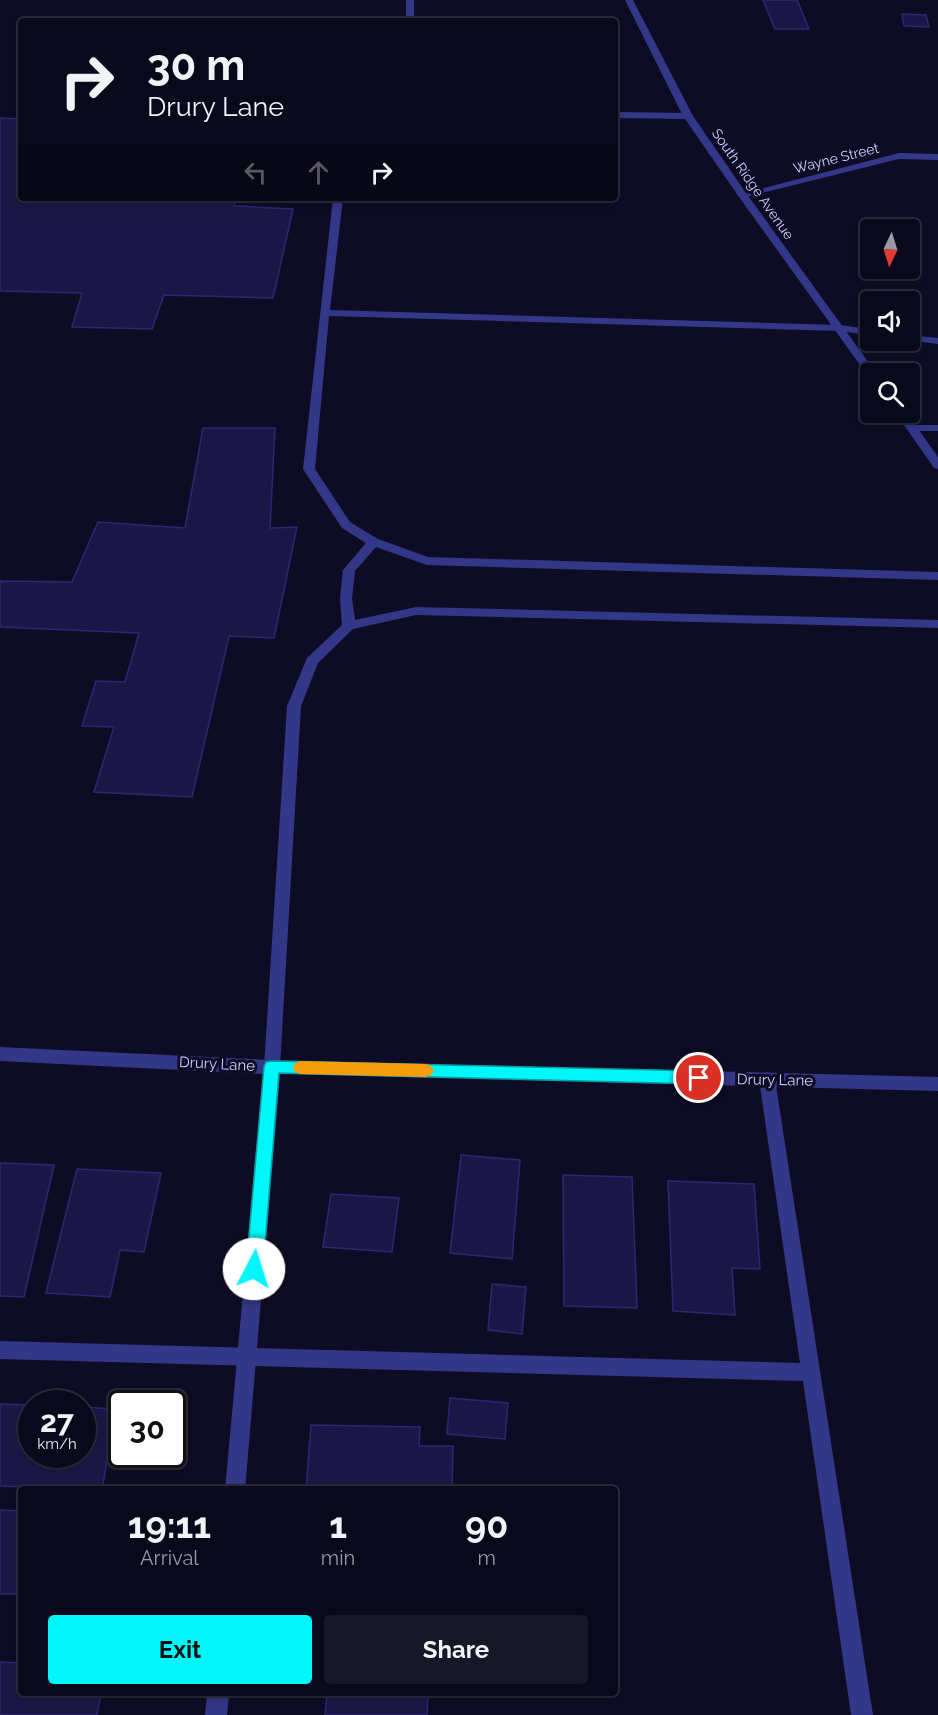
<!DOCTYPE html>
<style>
:root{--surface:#0a091b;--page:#181728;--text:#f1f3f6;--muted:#999aa3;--line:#2a2a3a;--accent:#00f7fa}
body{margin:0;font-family:Raleway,sans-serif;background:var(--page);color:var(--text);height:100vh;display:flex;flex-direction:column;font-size:22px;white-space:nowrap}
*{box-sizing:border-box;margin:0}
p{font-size:20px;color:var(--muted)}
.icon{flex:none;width:33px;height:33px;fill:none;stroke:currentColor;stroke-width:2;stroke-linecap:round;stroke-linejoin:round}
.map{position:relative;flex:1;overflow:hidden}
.panel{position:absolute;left:18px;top:1486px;width:600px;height:210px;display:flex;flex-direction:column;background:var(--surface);border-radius:6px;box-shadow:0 3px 9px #0003,0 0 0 2px var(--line)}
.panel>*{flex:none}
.banner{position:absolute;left:18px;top:18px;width:600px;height:183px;border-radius:6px;box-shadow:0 3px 9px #0003,0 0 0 2px var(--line);background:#0a091b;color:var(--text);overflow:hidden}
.needle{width:39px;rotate:184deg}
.buttons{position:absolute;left:860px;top:219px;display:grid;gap:12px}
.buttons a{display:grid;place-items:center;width:60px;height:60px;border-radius:6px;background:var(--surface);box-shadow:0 3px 9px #0003,0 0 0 2px var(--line);font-size:30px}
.speed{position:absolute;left:18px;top:1390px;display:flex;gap:12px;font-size:30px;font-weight:700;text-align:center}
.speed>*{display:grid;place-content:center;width:78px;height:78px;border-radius:50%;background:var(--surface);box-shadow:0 3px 9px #0003,0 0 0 2px var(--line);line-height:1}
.speed small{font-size:15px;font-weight:400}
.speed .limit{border:3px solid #111;border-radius:9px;background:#fff;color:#111}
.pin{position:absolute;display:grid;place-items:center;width:51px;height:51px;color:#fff;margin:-26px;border:3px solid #fff;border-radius:50%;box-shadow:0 2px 6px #0007}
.me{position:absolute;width:66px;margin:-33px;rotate:5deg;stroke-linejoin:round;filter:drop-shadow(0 0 4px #0008)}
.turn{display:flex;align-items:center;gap:21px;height:126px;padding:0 30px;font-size:27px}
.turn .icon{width:78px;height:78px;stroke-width:2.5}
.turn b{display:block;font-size:42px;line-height:51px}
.lanes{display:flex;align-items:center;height:57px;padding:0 30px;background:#0003;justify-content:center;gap:30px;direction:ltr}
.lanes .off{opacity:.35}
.eta{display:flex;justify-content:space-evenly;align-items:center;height:102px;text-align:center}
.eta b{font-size:36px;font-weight:700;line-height:42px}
.primary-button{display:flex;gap:12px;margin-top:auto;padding:12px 30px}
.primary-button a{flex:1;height:69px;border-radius:6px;background:var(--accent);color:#111;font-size:24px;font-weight:700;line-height:69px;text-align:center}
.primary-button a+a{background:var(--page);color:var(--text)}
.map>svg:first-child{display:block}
.building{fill:#1c1646;stroke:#2e2675;stroke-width:1.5}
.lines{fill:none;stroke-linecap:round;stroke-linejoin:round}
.service{fill:#323787;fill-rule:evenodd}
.minor{fill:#323787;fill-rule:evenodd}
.tertiary{fill:#323787;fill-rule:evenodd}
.route{fill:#00f7fa;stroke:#00a1a2;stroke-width:1.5}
.slow{fill:#f59e0b}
.labels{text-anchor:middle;stroke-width:6;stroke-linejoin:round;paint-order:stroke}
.far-street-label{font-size:14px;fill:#d0cfff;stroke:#0e0c24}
.street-label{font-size:15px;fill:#d0cfff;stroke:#0e0c24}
</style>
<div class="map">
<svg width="938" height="1715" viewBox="0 0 938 1715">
<rect width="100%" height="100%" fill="#0e0c24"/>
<path class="building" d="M763,0H797L809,29H775Z
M902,14L926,15L929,27L904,26Z
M0,118L21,119V198H236L234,206L293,209L273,298L164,295L152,329L72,327L82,293L0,291Z
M203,428H275L270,528L297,527L274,638L229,636L192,797L94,792L114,727L82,726L96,681L125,682L139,633L0,627V581L72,582L98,522L185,528Z
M461,1155L520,1160L512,1259L450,1253Z
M0,1163L54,1165L24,1297L0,1296Z
M77,1169L161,1173L144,1252L120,1250L110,1297L46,1293Z
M563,1175L632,1177L637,1308L564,1306Z
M668,1181L754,1184L760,1269L732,1268L735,1315L673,1311Z
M331,1194L399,1198L392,1252L323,1247Z
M492,1284L526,1287L522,1334L488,1330Z
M450,1398L508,1403L505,1439L447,1434Z
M0,1404L32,1405V1455H82V1407L116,1409L102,1490L0,1486Z
M311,1425L420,1427L419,1446H453L452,1490H306Z
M0,1510L21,1511V1594H0Z
M0,1662L21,1663V1694H101L97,1715H0Z
M327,1694H428L427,1715H325Z"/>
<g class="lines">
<path class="service" d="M406,0H414V21H406Z
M615,112L688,113L693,116L688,119L615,118Z
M333,198H343L330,310L839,325L870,329V335L839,331L329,316L315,469L350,522L378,539L428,557L938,572V580L427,565L376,547L355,571L352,599L355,620L416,607L938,620V628L416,615L353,629L318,663L301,706L280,1067L278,1072L272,1074L266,1072L264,1067L287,706L307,658L342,625L340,599L343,570L366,543L342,528L303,469Z
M909,335L938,338V344L906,340H909Z
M938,425V431H911L905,428L911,425Z
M767,1072L773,1074L775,1079L873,1715H851L803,1381L0,1359V1341L800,1363L759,1079L761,1074Z"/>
<path class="minor" d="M899,153L938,154V160L899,159L742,198L737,195Z
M0,1047L272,1060L938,1077V1091L280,1074L245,1490H225L263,1074L0,1061Z
M207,1694H229L227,1715H205Z"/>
<path class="tertiary" d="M625,0H633L693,116L746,193L877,374H870V377L868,376L739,197L683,116Z
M895,412H906L938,457V469L934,468Z"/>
</g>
<path class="route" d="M272,1061L699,1071L704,1073L706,1078L704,1082L699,1084L279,1073L263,1269L260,1274L254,1276L249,1274L246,1269L264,1067L266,1062Z"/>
<path class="slow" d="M300,1061L426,1064L431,1066L434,1071L431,1075L426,1077L300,1074L295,1072L293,1068L295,1063Z"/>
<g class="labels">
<g class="far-street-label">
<text transform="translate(836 158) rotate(-14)" y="5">Wayne Street</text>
<text transform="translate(753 184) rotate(55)" y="5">South Ridge Avenue</text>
</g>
<g class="street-label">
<text transform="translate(217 1064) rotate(3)" y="5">Drury Lane</text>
<text transform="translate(775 1080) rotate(1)" y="5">Drury Lane</text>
</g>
</g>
</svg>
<div class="buttons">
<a><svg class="needle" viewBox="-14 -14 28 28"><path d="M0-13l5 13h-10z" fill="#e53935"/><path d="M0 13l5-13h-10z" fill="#999aa3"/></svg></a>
<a><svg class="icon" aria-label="sound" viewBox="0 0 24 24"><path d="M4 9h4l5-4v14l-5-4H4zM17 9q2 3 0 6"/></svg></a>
<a><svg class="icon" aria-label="search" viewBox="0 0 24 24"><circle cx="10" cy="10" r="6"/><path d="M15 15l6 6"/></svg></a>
</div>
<div class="speed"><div>27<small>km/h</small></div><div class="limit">30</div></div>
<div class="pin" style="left:699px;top:1078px;background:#d93025"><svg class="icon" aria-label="arrive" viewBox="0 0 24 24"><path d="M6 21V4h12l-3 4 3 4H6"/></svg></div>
<svg class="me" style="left:254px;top:1269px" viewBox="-20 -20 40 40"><circle r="19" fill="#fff"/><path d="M0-13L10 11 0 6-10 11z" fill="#00f7fa"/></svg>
<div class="banner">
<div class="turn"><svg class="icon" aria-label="right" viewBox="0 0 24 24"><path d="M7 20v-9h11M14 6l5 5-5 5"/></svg><div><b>30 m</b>Drury Lane</div></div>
<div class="lanes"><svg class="icon off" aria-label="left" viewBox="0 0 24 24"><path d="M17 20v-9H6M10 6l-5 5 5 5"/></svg><svg class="icon off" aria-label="ahead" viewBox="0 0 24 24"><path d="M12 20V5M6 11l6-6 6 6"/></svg><svg class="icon" aria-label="right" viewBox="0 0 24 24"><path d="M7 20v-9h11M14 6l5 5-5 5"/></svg></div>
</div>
<section class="panel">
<div class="eta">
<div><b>19:11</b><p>Arrival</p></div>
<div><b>1</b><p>min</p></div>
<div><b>90</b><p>m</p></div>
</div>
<div class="primary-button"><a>Exit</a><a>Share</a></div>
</section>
</div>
